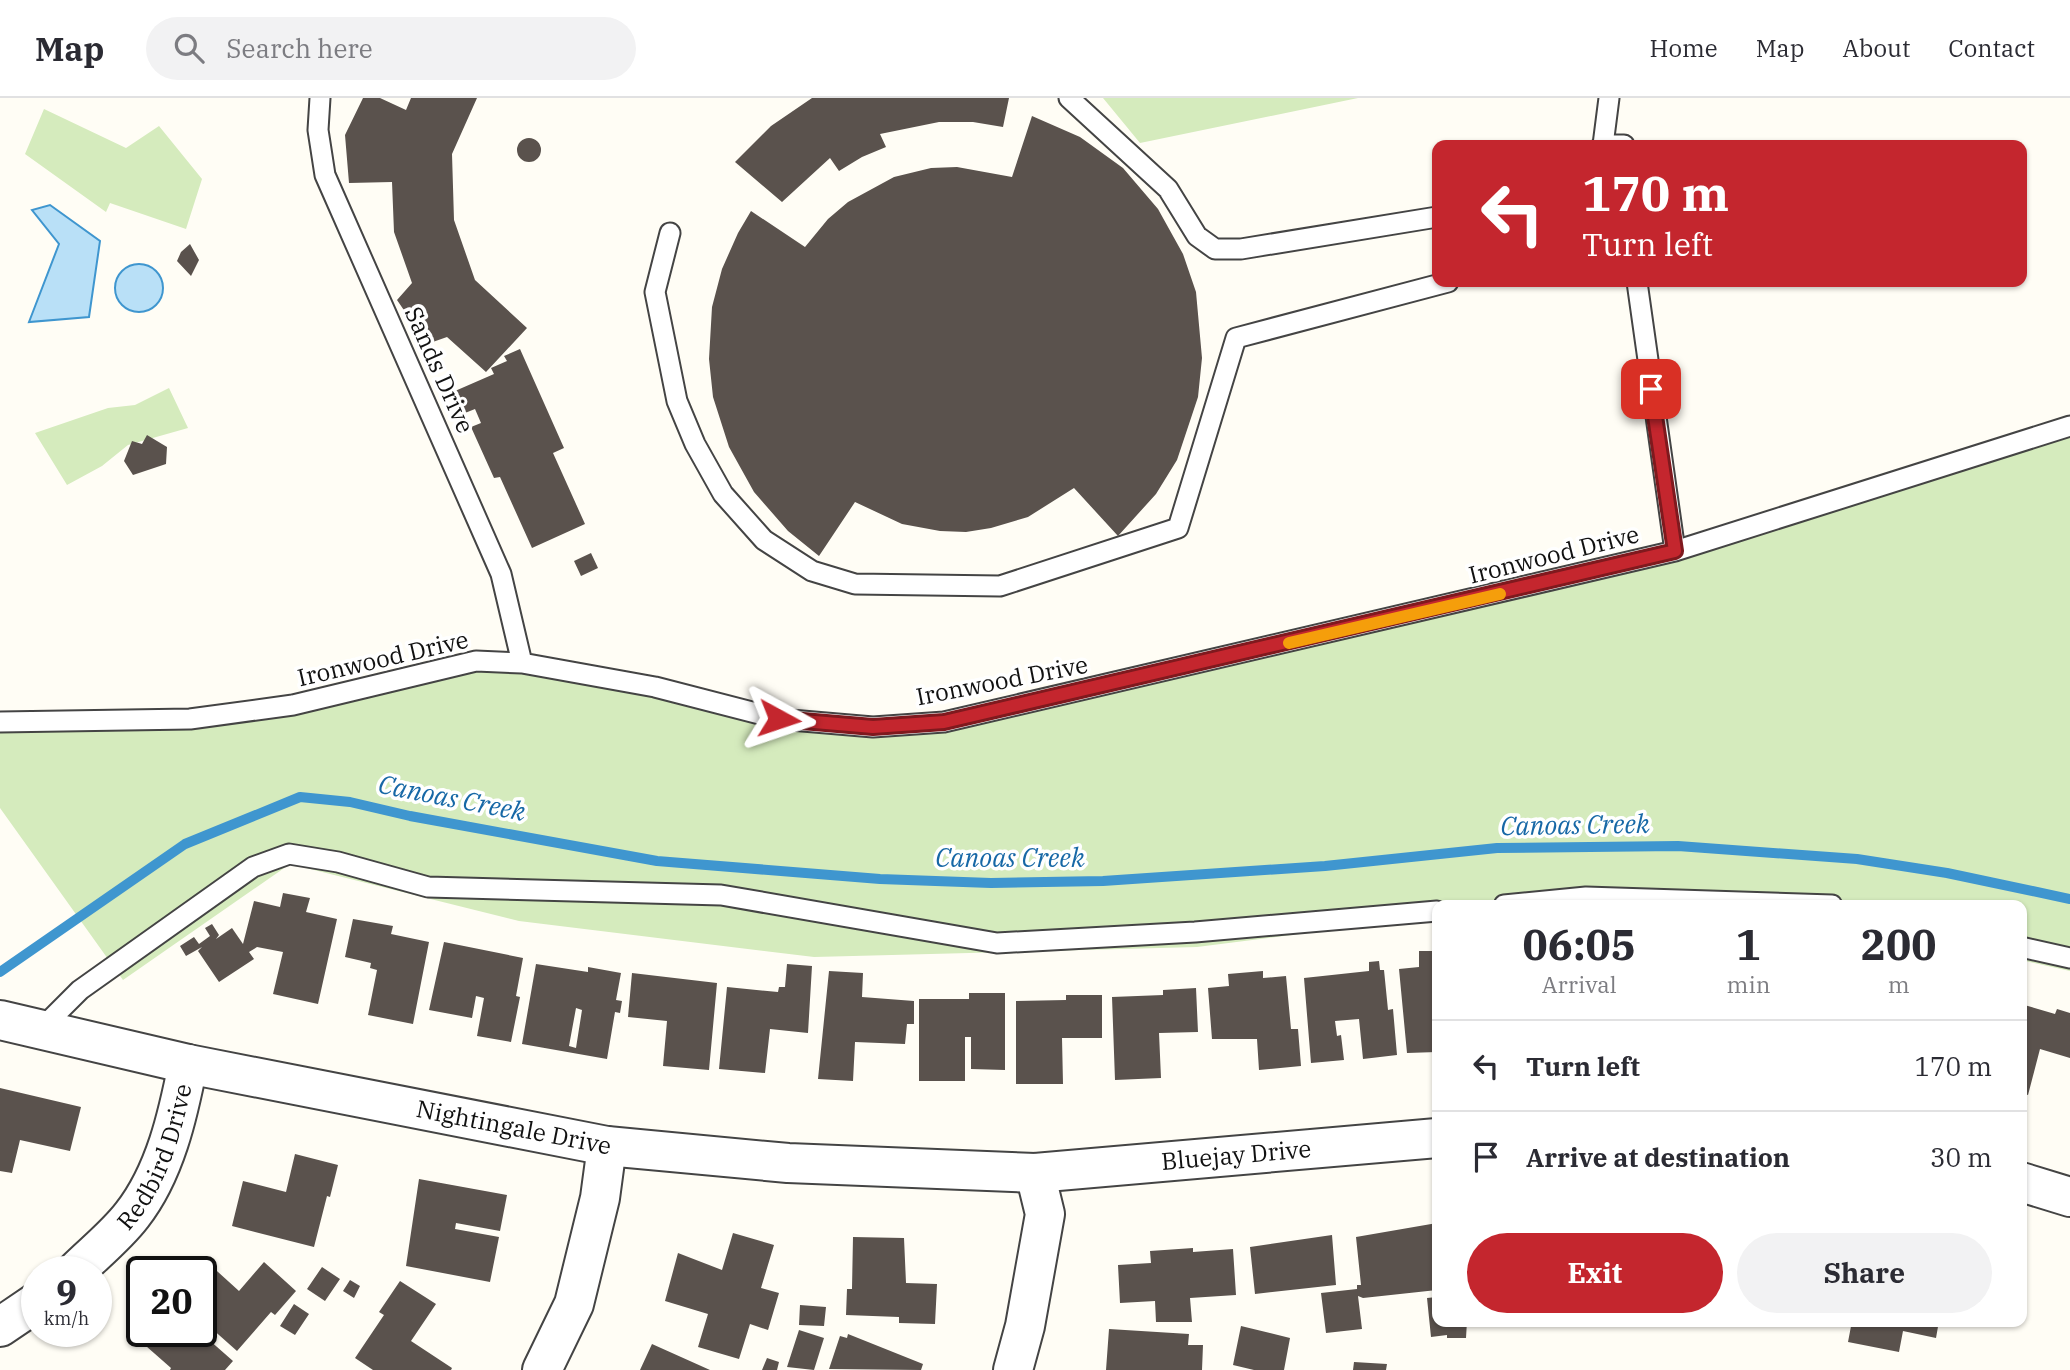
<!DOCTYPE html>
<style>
:root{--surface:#fff;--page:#f2f2f3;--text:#2b2b33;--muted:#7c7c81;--line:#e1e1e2;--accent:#c4262e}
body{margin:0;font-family:"IBM Plex Serif",serif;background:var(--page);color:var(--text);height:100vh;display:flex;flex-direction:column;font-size:26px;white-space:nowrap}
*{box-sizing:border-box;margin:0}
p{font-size:23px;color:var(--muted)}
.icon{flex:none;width:38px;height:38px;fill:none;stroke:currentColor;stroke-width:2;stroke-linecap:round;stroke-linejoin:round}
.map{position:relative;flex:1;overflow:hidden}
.side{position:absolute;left:1432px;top:802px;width:595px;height:427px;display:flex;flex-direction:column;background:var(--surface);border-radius:14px;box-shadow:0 2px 5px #0004}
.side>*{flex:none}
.hud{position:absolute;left:1432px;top:42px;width:595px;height:147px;border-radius:14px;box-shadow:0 2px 5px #0004;background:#c4262e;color:#fff;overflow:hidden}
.speed{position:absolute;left:21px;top:1158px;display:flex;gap:14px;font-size:35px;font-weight:700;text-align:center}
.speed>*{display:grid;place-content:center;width:91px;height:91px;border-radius:50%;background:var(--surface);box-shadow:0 2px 5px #0004;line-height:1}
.speed small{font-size:18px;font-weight:400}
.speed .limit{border:4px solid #111;border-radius:10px;background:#fff;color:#111}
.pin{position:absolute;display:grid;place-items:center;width:60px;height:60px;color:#fff;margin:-30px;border-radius:14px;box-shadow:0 4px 10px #0006}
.me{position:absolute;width:77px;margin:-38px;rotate:95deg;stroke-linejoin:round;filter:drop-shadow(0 0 5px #0008)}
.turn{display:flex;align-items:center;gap:24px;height:147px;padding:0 35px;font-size:32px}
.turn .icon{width:91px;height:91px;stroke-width:2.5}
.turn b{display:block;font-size:49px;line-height:60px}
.eta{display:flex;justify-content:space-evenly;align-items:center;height:119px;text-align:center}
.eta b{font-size:42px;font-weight:700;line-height:49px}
.action{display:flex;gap:14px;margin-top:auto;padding:14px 35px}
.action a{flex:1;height:80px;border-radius:42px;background:var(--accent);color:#fff;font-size:28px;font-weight:700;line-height:80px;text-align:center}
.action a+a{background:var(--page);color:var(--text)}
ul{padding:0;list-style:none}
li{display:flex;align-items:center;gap:21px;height:91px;padding:0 35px;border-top:2px solid var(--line)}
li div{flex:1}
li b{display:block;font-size:26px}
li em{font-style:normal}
header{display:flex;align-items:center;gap:42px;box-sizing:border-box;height:98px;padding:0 35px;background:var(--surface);border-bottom:2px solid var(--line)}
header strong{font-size:33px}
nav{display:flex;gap:38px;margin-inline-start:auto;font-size:24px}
.search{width:490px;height:63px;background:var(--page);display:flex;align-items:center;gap:18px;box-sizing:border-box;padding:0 24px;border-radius:38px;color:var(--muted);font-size:26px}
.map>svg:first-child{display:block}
.green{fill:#d5ebbd}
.water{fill:#b9e0f7;stroke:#3f96cf;stroke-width:2}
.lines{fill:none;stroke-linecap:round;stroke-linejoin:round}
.stream{stroke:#3f96cf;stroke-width:10}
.building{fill:#5a524d;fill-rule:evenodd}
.service-casing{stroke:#444;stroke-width:23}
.minor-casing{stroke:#444;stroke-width:42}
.service{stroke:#fff;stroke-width:19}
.minor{stroke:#fff;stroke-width:38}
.route-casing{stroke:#7f191e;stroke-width:18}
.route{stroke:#c4262e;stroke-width:12}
.slow{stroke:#f59e0b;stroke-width:12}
.labels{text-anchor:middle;stroke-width:7;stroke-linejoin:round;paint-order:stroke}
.street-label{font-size:24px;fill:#111;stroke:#fff}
.water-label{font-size:26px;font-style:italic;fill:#1768a6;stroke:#fff}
</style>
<header>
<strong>Map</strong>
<div class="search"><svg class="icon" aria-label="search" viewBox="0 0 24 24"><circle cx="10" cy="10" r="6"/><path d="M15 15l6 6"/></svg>Search here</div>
<nav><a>Home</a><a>Map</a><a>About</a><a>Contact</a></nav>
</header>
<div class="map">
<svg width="2070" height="1272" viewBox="0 0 2070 1272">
<rect width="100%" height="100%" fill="#fffdf5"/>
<path class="green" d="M1103,0H1358L1140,45Z
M44,11L126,50L159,28L202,81L186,131L110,105L106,114L25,56Z
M169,290L188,330L128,347L102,368L67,387L35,335L108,310L135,307Z
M2070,331V873L2021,862V807H1437L1388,825L1197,849L814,859L519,823L290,766L123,882L0,710V624L190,621L476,563L779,621L944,624L1567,480Z"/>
<path class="water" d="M50,107L100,143L89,219L29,224L59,146L32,112Z
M115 190a24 24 0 1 1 48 0a24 24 0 1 1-48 0Z"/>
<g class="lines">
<path class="stream" d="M0,874L185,746L300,699L350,704L410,718L657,763L880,781L991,785L1103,783L1325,768L1497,750L1678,748L1857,761L1947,775L2070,801"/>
</g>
<path class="building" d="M363,0H380L406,12L411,0H477L452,56L454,122L475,182L527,230L486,274L447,239L427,246L397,202L412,185L394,134L392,84L349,85L345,37Z
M812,0H1009L1003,29L973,24H939L880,36L886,49L862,59L839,73L830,60L782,104L735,64L771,28Z
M1032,18L1080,39L1123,70L1158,111L1183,156L1196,194L1202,260L1198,299L1177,362L1156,396L1118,438L1074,390L1028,419L991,430L966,434L940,433L902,426L855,404L819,458L788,433L754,394L729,349L713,299L709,261L712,209L722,171L738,135L751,113L805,149L828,121L848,104L894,79L931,70L957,69L1012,79Z
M517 52a12 12 0 1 1 24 0a12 12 0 1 1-24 0Z
M190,146L199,162L191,178L177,163L181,154Z
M520,251L564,350L553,355L585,426L532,450L500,379L494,380L471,329L481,325L475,311L465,315L455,293L494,276L491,270L507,263L504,258Z
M147,337L167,349L166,366L133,377L124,363L132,343L142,346Z
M591,455L598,470L581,478L574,463Z
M283,795L310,800L306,814L337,821L318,906L273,896L283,854L257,849L249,854L254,861L219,884L198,853L202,849L186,858L180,848L194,839L199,846L210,838L205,830L212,826L219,837L216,841L232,830L243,846L254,803L280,809Z
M353,821L393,828L391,836L429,844L413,926L368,917L377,872L370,870L371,865L345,859Z
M444,844L523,860L516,898L520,899L511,944L477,938L484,900L476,898L472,920L429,912Z
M1419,853H1435L1437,954L1407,955L1399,871L1419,869Z
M1379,863L1380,872H1384L1388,912L1393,911L1397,957L1363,961L1359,921L1335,923L1337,938L1341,937L1344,962L1311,965L1304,880L1369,873V864Z
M536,866L588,874V869L621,875L616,902L622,903L620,915L615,914L607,961L522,946ZM576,910L582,912L576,950L569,948Z
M787,866L812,868L808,935L770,931L765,975L719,971L727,889L778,894L779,889H785Z
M829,873L863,875L862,899L914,903V926H907L905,946L855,944L853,983L818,981Z
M1263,873V880L1286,878L1291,931H1298L1301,968L1259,972L1257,941H1212L1208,890L1229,888L1228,876Z
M632,875L717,885L709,972L663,968L667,923L628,919Z
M1196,890L1198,934L1159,935L1161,980L1115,982L1112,899L1163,897V892Z
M969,895H1005V972L971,971V939H965V983H919V901H969Z
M1066,897H1102V940H1062L1063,986H1016V903L1066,902Z
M2021,906L2055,916L2057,911L2070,915V960L2040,951L2028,997L2021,995Z
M0,990L81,1009L70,1053L20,1042L12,1075L0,1073Z
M295,1056L338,1067L330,1099L327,1098L314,1149L232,1128L243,1083L286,1094Z
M419,1081L507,1097L500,1133L456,1125L455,1131L499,1139L490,1184L406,1168Z
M1437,1125V1192L1363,1200L1358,1198L1362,1231L1326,1235L1321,1195L1357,1191V1187H1361L1356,1139Z
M733,1135L774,1147L761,1190L779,1195L768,1232L750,1226L739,1261L698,1249L708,1216L665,1203L678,1155L722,1172Z
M1332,1137L1336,1187L1255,1196L1250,1149Z
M853,1139L904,1140L906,1185L937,1186L935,1226L899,1225V1219L846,1217L847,1191H852Z
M1193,1150V1154L1233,1151L1236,1197L1190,1200L1192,1224H1156L1155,1203L1120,1205L1118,1167L1151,1165L1150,1153Z
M207,1164L239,1193L264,1164L296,1193L275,1217L271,1214L237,1253L201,1221V1174H198Z
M322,1169L340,1181L325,1203L307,1191Z
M350,1182L360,1188L354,1200L343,1193Z
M400,1183L436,1206L411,1243L452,1270L451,1272H373L355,1260L384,1217L379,1214Z
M1437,1199V1223H1467L1466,1240H1447V1237L1431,1239L1427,1200Z
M294,1206L309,1216L295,1237L280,1228Z
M800,1207L826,1209L824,1228L799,1227Z
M1852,1223H1939L1936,1240L1903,1233L1899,1254L1848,1244Z
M1241,1228L1290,1240L1284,1272H1254L1233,1267Z
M1109,1231L1189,1236L1188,1247H1203L1202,1272H1106Z
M799,1232L824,1240L814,1272L787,1269Z
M145,1234H200L233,1263L225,1272H170L171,1270L138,1241Z
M848,1236L923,1266L921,1272L829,1271L840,1238L847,1240Z
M652,1246L710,1272H640Z
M767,1260L779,1264L777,1272H762Z
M1354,1264L1387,1266L1386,1272H1353Z"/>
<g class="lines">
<defs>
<path id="service" d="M320,0L318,32L325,77L501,476L522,565
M1069,0L1168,91L1197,138L1215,151H1241L1437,119
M1602,47H1624
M1603,47L1609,0
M670,135L655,194L677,303L695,346L723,396L764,442L812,473L855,486L1000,488L1178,430L1236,240L1448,184
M1637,184L1675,453
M0,624L190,621L293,607L476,563L522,565L655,589L779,621L873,629L944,624L1675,453L2070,328
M1504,807L1586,799L1832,807
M2021,849L2070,860
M42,930L80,892L253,769L289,756L338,764L428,789L721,797L997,845L1195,834L1437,813"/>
<g id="minor">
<path id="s1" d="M0,922L188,966L607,1048L788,1065L1035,1075L1437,1040"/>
<path d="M2021,1084L2070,1099"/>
<path id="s2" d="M75,1174C93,1156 116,1138 132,1117C165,1075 178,1017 188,966"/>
<path d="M0,1229L37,1204"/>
<path d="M542,1272L574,1206L600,1100L607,1048"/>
<path d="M1013,1272L1025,1228L1045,1116L1035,1075"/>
</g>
</defs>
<use href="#service" class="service-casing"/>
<use href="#minor" class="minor-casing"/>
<use href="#service" class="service"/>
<use href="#minor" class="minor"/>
</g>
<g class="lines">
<defs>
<path id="route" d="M779,621L873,629L944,624L1675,453L1651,291"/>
</defs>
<use href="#route" class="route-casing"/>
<use href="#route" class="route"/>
<path class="slow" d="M1289,545L1500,496"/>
</g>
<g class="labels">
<g class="street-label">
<text transform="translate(439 272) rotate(66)" y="8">Sands Drive</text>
<text transform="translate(1554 457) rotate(-14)" y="8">Ironwood Drive</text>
<text transform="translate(383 561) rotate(-13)" y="8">Ironwood Drive</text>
<text transform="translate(1002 583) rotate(-11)" y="8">Ironwood Drive</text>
<text dy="8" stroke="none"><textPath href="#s1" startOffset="525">Nightingale Drive</textPath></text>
<text dy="8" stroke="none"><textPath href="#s2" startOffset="144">Redbird Drive</textPath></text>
<text dy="8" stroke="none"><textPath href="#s1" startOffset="1251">Bluejay Drive</textPath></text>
</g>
<g class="water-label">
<text transform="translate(452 700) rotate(11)" y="9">Canoas Creek</text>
<text transform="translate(1575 727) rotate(-1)" y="9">Canoas Creek</text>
<text x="1010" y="769">Canoas Creek</text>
</g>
</g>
</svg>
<div class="speed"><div>9<small>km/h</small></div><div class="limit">20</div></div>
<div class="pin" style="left:1651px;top:291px;background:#d93025"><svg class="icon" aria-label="arrive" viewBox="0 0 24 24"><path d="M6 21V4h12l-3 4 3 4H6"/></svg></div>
<svg class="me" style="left:779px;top:621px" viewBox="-20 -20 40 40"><path d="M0-17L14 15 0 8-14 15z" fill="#c4262e" stroke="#fff" stroke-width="4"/></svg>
<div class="hud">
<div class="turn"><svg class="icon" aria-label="left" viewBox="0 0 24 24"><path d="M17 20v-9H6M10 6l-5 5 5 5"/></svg><div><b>170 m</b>Turn left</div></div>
</div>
<section class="side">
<div class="eta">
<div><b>06:05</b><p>Arrival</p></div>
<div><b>1</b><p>min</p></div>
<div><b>200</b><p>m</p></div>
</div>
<ul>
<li><svg class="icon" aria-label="left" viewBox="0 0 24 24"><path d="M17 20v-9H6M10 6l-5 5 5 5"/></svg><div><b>Turn left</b></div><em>170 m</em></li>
<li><svg class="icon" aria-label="arrive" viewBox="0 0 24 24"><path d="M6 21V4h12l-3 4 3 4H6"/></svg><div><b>Arrive at destination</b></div><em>30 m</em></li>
</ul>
<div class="action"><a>Exit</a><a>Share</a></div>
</section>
</div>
